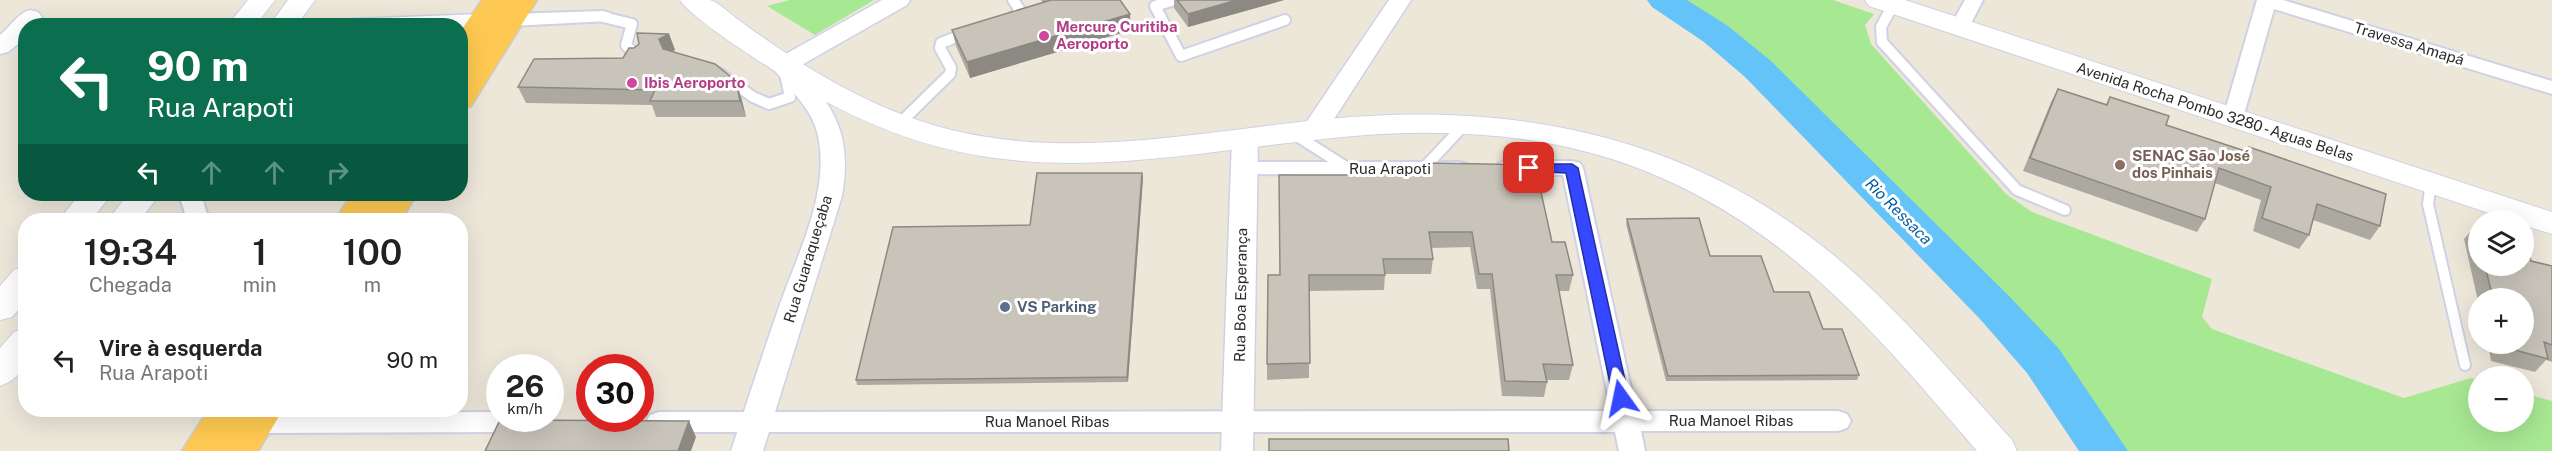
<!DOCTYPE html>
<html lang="pt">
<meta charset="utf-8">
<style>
:root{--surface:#fff;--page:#f6f6f6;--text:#222;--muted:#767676}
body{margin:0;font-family:"Public Sans",sans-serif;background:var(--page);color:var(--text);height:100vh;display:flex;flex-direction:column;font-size:22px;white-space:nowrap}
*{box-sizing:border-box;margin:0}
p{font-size:20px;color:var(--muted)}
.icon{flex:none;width:33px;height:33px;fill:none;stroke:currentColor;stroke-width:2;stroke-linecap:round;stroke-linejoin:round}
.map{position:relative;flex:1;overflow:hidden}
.panel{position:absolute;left:18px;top:213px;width:450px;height:204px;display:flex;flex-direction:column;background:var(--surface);border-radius:24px;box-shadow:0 6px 24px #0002}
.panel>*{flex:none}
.hud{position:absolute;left:18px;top:18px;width:450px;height:183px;border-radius:24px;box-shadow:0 6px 24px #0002;background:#0b6e4f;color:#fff;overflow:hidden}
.tools{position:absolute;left:2468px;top:210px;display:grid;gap:12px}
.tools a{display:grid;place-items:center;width:66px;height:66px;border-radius:50%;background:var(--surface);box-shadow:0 6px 24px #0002;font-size:30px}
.speed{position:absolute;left:486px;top:354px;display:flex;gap:12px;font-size:30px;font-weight:700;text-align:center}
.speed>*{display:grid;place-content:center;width:78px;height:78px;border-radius:50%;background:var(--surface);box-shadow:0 6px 24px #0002;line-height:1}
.speed small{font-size:15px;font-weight:400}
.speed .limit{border:9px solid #d22;background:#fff;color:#111}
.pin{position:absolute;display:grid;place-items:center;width:51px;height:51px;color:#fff;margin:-26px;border-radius:12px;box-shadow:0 3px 9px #0006}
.me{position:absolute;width:66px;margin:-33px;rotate:348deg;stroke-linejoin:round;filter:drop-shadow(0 0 4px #0008)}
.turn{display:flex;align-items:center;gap:21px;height:126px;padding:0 30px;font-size:27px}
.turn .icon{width:78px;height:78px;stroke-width:2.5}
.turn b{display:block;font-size:42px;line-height:51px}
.lanes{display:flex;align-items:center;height:57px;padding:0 30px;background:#0003;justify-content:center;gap:30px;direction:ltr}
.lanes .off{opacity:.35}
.eta{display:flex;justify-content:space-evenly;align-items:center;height:102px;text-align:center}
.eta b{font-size:36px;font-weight:600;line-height:42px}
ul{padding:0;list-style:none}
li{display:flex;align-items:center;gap:18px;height:90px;padding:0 30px}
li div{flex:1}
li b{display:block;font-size:22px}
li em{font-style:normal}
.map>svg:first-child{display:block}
.green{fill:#a7e892}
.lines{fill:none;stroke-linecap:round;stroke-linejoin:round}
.river{fill:#64c3f8;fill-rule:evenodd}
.service-casing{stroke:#cfd1e4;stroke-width:14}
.minor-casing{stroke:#cfd1e4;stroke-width:4}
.tertiary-casing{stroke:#cfd1e4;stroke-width:3}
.secondary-casing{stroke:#cfd1e4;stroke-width:2}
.trunk-casing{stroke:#ccc;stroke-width:3}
.service{stroke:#fff;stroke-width:10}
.minor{fill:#fff;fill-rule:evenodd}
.tertiary{fill:#fff;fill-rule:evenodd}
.secondary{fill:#fff;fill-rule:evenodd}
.trunk{fill:#fec952;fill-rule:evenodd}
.wall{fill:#aca9a0}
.shaded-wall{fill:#8c8982}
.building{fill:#c8c4ba;stroke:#8c8982;stroke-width:1.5}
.route{fill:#3547ff;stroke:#222ea6;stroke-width:1.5}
.hotel-dot{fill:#d1479c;stroke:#fff;stroke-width:2}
.education-dot{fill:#8d6e63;stroke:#fff;stroke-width:2}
.service-dot{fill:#5c6f8a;stroke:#fff;stroke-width:2}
.labels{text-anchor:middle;stroke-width:6;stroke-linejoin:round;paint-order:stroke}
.hotel-label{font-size:15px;font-weight:bold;fill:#b23c85;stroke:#fff;text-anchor:start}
.street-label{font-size:15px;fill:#2a2a2a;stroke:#fff}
.education-label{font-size:15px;font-weight:bold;fill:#785e54;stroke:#fff;text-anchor:start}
.service-label{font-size:15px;font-weight:bold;fill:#4e5e75;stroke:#fff;text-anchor:start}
.water-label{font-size:16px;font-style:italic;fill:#025da5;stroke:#fff}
</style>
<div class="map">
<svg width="2552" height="451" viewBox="0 0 2552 451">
<rect width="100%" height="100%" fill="#ede7da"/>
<path class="green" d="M790,0H874L815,35L767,6Z
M1677,0H1833L1874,14L1865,25L1871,44L2006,194L2032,212L2212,279L2202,317L2212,329L2404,398L2471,378L2478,380V422H2523V393L2552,401V451H2123L2023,322L1768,69L1734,40Z"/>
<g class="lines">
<path class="river" d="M1647,0H1687L1728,26L1771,61L2010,297L2059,349L2128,451H2079L2027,373L1980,319L1745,77L1704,42L1652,7Z"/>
<defs>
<path id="service" d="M1174,0L1155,6L1181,56L1285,20
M1893,5L1881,27L1882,42L2017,190L2065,210
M603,17L632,24L626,45L637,57
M1011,20L1020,10L1013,0
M719,73L753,97L769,104L790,97L785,74
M898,125L950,74L951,68L940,48L941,43L967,33
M1294,134L1349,169
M1423,169L1466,123
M2431,183L2428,204L2465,365"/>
<path id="minor" d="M1965,0H1983L1967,31L1960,33L1950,27Z
M2257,0H2283L2552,81V94L2274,9L2243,118L2240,123H2226L2223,118Z
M603,11L610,13L613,17L610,21L511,26L501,20L511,14Z
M1507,161H1572L1580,163L1583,168L1636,411H1838L1847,414L1851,421L1847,428L1838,431H1641L1645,451H1619L1615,432H659L650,429L646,422L650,415L659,412L1611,411L1563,175L1499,173L1496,168L1499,163Z
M1244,162H1459L1467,164L1470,169L1467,174L1459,176L1236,174L1233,169L1236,164Z
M179,194H201L209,220H187Z
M500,412V418H538L540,422L536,429L527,432L256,433L247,430L243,423L247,416L256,413Z"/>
<path id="tertiary" d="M882,0H910L907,5L798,67C837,110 852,137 842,196L763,451H731C747,402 763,353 780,304C798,253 830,192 818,136C812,106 787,89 771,65L775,60Z
M1389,0H1411L1323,136L1314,138L1305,136L1301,130Z
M30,10L38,12L42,17L36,26H26V38L8,52L0,54V35C10,27 18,13 30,10Z
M482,14L490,16L494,21L490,26L460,29V26H340L343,21L351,19Z
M1245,130L1254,132L1258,138L1253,451H1221L1232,138L1236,132Z"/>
<path id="secondary" d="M248,0H275L255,26H227Z
M288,0H315L296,26H269Z
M680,0C688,0 701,0 710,0C720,3 731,15 740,21C766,40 793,59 821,75C872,105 927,128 987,137C1100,155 1215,130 1328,119C1513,101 1691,135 1837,258C1901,312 1956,378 2012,440L2017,451H1977C1869,325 1775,212 1612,159C1533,134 1448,129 1366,135C1240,144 1114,176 988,157C912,146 843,115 779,74C755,58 695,21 680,0Z
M1865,0H1905L2552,212V234L2523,225V220H2510L1869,6Z
M80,194H112L91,220H59Z
M128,194H160L140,220H108Z
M26,266V301L12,317L0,320V286L14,270Z
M26,328C26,354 29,376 0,386V348L14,332Z"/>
<path id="trunk" d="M482,0H537L471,106L460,109V75L470,60L460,63V32Z
M352,194H417L401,220H335Z
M208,410H283L258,451H182Z"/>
</defs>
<use href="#service" class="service-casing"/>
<use href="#minor" class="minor-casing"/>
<use href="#tertiary" class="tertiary-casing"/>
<use href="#secondary" class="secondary-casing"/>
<use href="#trunk" class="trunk-casing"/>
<use href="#service" class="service"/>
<use href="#minor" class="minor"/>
<use href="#tertiary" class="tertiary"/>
<use href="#secondary" class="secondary"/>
<use href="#trunk" class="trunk"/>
</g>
<path class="wall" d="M1041,0H1120L1131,30L970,78L956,46L952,30L1043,3Z
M1174,0H1284L1188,27L1174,8Z
M669,34L675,50L672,52L741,97L746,117H656L652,105L526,103L518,87L623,58Z
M2058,89L2106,104L2110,97L2166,125L2246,152L2249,147L2380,226L2370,240L2313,220L2309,235L2299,249L2253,231L2261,200L2215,183L2205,219L2197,232L2023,171L2051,102Z
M1430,163L1552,242L1573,275L1569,291H1559L1573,365L1569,380H1546L1547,382L1544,397L1502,396L1490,289H1477L1470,247L1431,248L1433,259L1431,274H1385L1384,290L1309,291V378L1267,380V364L1280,275L1376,175L1377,172L1429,171Z
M1142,173L1143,178L1128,382L857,385L856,380L1030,225Z
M1627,219L1710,256L1774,292L1823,329L1859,375L1857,380L1666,381L1626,224Z
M2475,226H2478V266H2523L2531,261L2552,266V362L2546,360L2535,372L2491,361L2488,344H2523V298H2478V301L2464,239Z"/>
<path class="shaded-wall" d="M1237,0H1284L1188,27V14Z
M1130,14L1131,30L970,78L967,62Z
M669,34L675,50L665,55L659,39Z
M736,81L741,97L746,117L740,101Z
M1142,173L1143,178L1128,382L1127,377Z
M689,421L696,437L691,451H678Z"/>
<path class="building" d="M1051,0H1120L1130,14L967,62L952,30Z
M1177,0H1237L1188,14Z
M637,33L669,34L659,39L663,49L715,64L736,81L740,101H650L655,90L518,87L534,59L623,58L629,48H634L639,44Z
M2058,89L2107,105L2110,97L2169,116L2166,125L2248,152L2249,147L2386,194L2380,226L2317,204L2309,235L2262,218L2271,187L2219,168L2205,219L2030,158Z
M1430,163L1535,165L1552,242H1565L1573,275H1556L1573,365L1543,364L1547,382L1505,381L1492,274H1479L1472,232H1429L1433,259H1383L1385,275H1309L1310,363L1267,364L1268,275H1280L1279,175H1377V172L1431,171Z
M1037,173H1142L1127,377L856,380L893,227L1030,225Z
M1699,218L1710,256H1761L1774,292H1809L1823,329H1842L1859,375L1668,376L1627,219Z
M2475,226H2478V237Z
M2523,237L2525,238L2531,261L2552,266V345L2544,342L2548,359L2504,347L2503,344H2523V298H2493L2485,266H2523Z
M500,420L689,421L678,451H485Z
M1269,439H1508L1509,451H1269Z"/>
<path class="route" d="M1529,164H1572L1578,168L1629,398L1626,402H1615L1613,398L1566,173L1525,171V165Z"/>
<g class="hotel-dot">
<circle cx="1044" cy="36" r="6"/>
<circle cx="632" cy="83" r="6"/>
</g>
<circle class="education-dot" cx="2120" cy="165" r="6"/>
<circle class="service-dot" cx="1005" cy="307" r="6"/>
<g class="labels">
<g class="hotel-label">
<text x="1056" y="32">Mercure Curitiba<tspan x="1056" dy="17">Aeroporto</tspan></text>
<text x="644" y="88">Ibis Aeroporto</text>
</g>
<g class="street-label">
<text transform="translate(2409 44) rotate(17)" y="5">Travessa Amapá</text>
<text transform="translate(2215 112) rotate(18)" y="5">Avenida Rocha Pombo 3280 - Aguas Belas</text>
<text x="1390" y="174">Rua Arapoti</text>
<text transform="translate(808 259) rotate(-73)" y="5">Rua Guaraqueçaba</text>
<text transform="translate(1241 295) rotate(-89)" y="5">Rua Boa Esperança</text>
<text x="1731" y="426">Rua Manoel Ribas</text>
<text x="1047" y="427">Rua Manoel Ribas</text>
</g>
<g class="education-label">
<text x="2132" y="161">SENAC São José<tspan x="2132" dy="17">dos Pinhais</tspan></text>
</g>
<g class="service-label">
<text x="1017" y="312">VS Parking</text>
</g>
<g class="water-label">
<text transform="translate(1899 211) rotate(45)" y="6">Rio Ressaca</text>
</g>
</g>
</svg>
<div class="tools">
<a><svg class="icon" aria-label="layers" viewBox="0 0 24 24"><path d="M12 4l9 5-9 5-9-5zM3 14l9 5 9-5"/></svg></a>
<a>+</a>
<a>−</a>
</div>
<div class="speed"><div>26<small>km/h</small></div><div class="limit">30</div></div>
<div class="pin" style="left:1529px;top:168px;background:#d93025"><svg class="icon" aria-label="arrive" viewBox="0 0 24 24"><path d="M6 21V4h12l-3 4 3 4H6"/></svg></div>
<svg class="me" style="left:1621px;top:398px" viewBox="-20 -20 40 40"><path d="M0-17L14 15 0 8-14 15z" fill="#3547ff" stroke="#fff" stroke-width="4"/></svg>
<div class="hud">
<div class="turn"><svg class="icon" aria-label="left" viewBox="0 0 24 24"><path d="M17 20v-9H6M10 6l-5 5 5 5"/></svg><div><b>90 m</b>Rua Arapoti</div></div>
<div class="lanes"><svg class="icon" aria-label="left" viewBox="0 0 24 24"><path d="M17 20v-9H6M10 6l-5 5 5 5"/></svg><svg class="icon off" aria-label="ahead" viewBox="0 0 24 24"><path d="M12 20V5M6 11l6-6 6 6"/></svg><svg class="icon off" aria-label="ahead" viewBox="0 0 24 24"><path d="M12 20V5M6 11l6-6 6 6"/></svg><svg class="icon off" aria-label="right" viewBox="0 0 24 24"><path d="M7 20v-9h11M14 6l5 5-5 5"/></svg></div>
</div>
<section class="panel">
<div class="eta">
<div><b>19:34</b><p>Chegada</p></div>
<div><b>1</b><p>min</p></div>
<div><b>100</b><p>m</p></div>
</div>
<ul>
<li><svg class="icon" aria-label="left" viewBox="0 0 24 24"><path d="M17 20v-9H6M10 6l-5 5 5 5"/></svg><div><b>Vire à esquerda</b><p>Rua Arapoti</p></div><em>90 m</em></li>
</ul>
</section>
</div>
